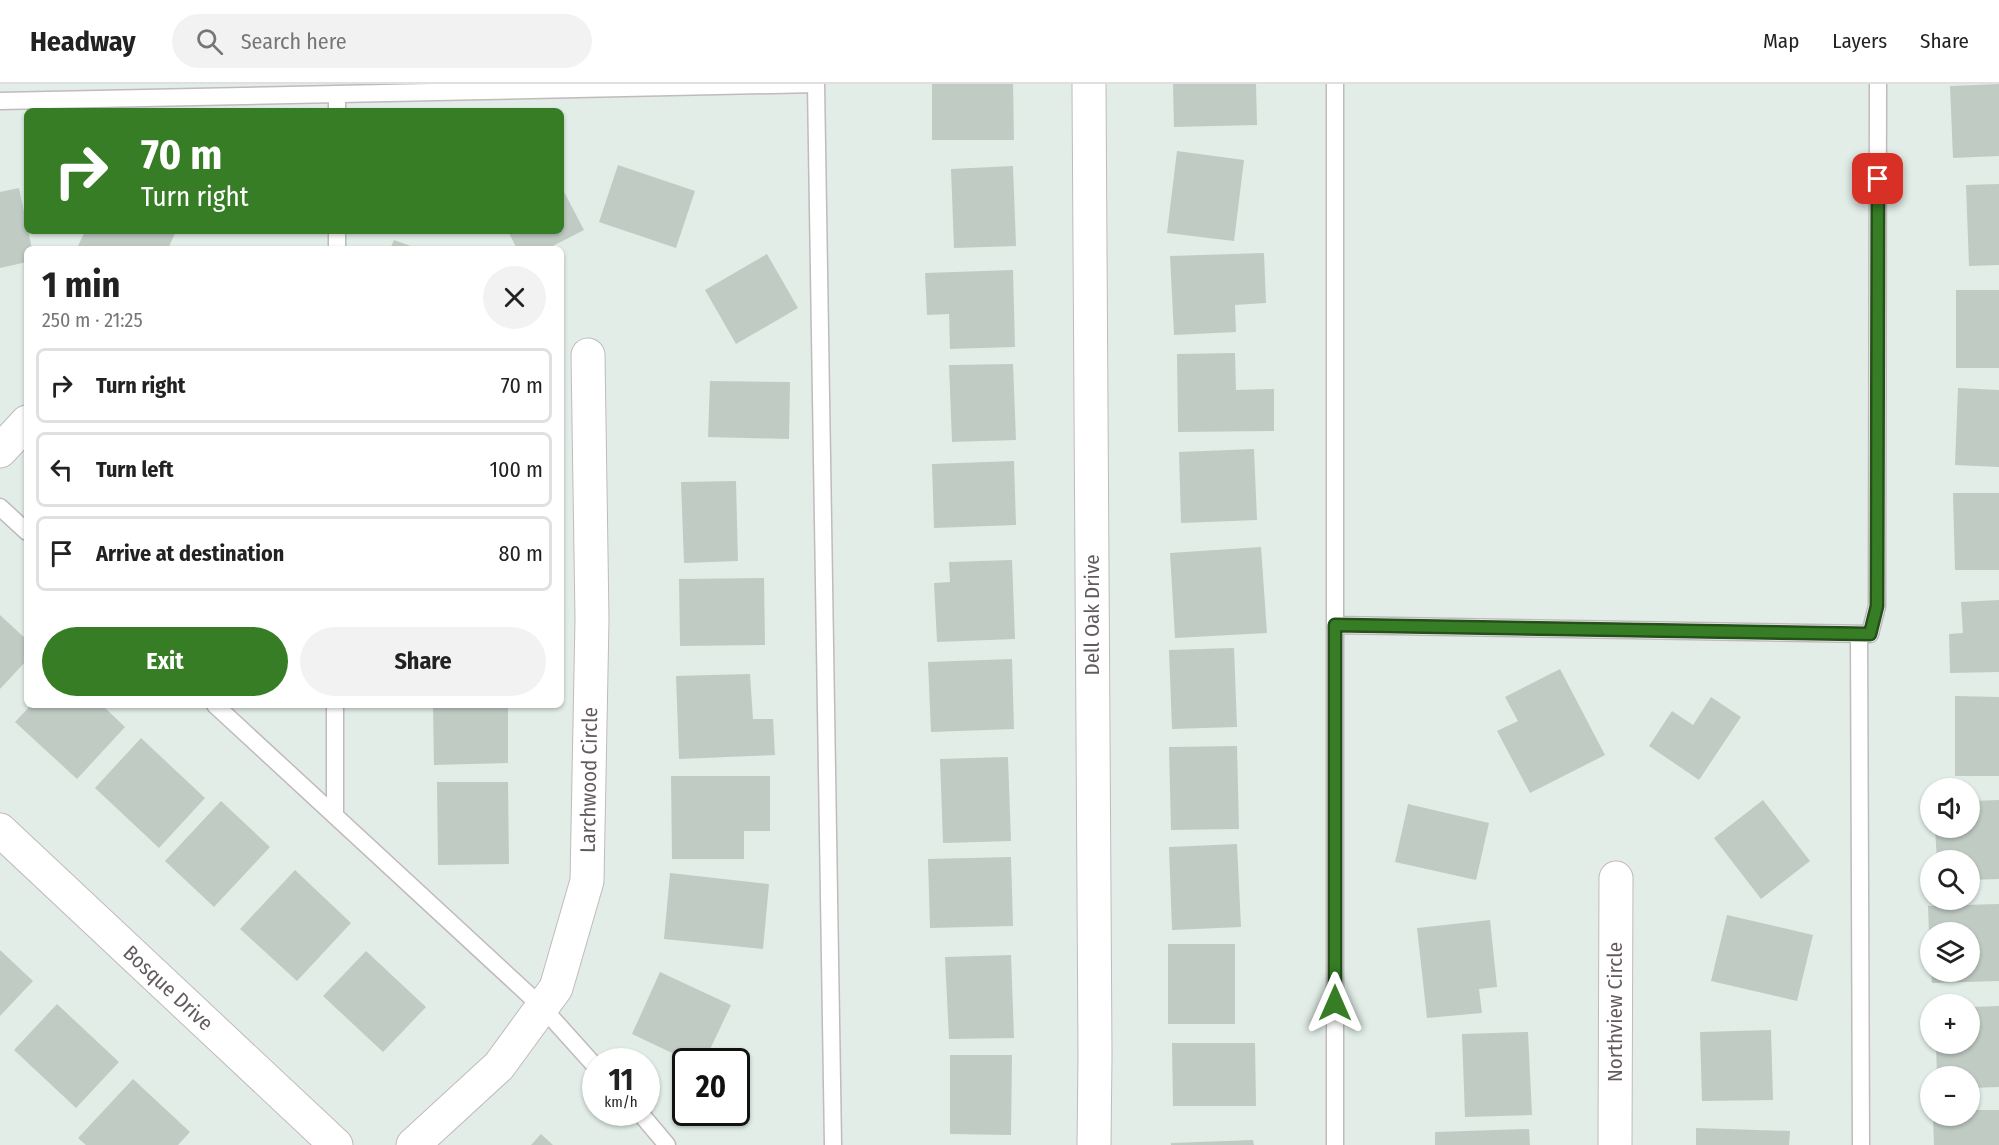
<!DOCTYPE html>
<meta charset="utf-8">
<style>
:root{--surface:#fff;--page:#f2f2f2;--text:#222;--muted:#767676;--line:#e0e0e0;--accent:#367d25}
body{margin:0;font-family:"Fira Sans Condensed",sans-serif;background:var(--page);color:var(--text);height:100vh;display:flex;flex-direction:column;font-size:22px;white-space:nowrap}
*{box-sizing:border-box;margin:0}
p{font-size:20px;color:var(--muted)}
.icon{flex:none;width:33px;height:33px;fill:none;stroke:currentColor;stroke-width:2;stroke-linecap:round;stroke-linejoin:round}
.map{position:relative;flex:1;overflow:hidden}
.drawer{position:absolute;left:24px;top:162px;width:540px;height:462px;display:flex;flex-direction:column;background:var(--surface);border-radius:9px;box-shadow:0 2px 4px #0004}
.drawer>*{flex:none}
.hud{position:absolute;left:24px;top:24px;width:540px;height:126px;border-radius:9px;box-shadow:0 2px 4px #0004;background:#367d25;color:#fff;overflow:hidden}
.controls{position:absolute;left:1920px;top:694px;display:grid;gap:12px}
.controls a{display:grid;place-items:center;width:60px;height:60px;border-radius:50%;background:var(--surface);box-shadow:0 2px 4px #0004;font-size:30px}
.speed{position:absolute;left:582px;top:964px;display:flex;gap:12px;font-size:30px;font-weight:700;text-align:center}
.speed>*{display:grid;place-content:center;width:78px;height:78px;border-radius:50%;background:var(--surface);box-shadow:0 2px 4px #0004;line-height:1}
.speed small{font-size:15px;font-weight:400}
.speed .limit{border:3px solid #111;border-radius:9px;background:#fff;color:#111}
.pin{position:absolute;display:grid;place-items:center;width:51px;height:51px;color:#fff;margin:-26px;border-radius:12px;box-shadow:0 3px 9px #0006}
.me{position:absolute;width:66px;margin:-33px;rotate:0deg;stroke-linejoin:round;filter:drop-shadow(0 0 4px #0008)}
.turn{display:flex;align-items:center;gap:21px;height:126px;padding:0 18px;font-size:27px}
.turn .icon{width:78px;height:78px;stroke-width:2.5}
.turn b{display:block;font-size:42px;line-height:51px}
.round{display:grid;place-items:center;flex:none;width:63px;height:63px;border-radius:32px;background:var(--page)}
.head{display:flex;align-items:center;justify-content:space-between;height:102px;padding:0 18px}
h1{font-size:36px;font-weight:700;line-height:45px}
.cta{display:flex;gap:12px;margin-top:auto;padding:12px 18px}
.cta a{flex:1;height:69px;border-radius:36px;background:var(--accent);color:#fff;font-size:24px;font-weight:700;line-height:69px;text-align:center}
.cta a+a{background:var(--page);color:var(--text)}
ul{padding:0;list-style:none}
li{display:flex;align-items:center;gap:18px;height:75px;margin:0 12px 9px;padding:0 6px;border:3px solid var(--line);border-radius:9px}
li div{flex:1}
li b{display:block;font-size:22px}
li em{font-style:normal}
header{display:flex;align-items:center;gap:36px;box-sizing:border-box;height:84px;padding:0 30px;background:var(--surface);border-bottom:2px solid var(--line)}
header strong{font-size:28px}
nav{display:flex;gap:33px;margin-inline-start:auto;font-size:21px}
.search{width:420px;height:54px;background:var(--page);display:flex;align-items:center;gap:15px;box-sizing:border-box;padding:0 21px;border-radius:33px;color:var(--muted);font-size:22px}
.map>svg:first-child{display:block}
.building{fill:#c0cbc4}
.lines{fill:none;stroke-linecap:round;stroke-linejoin:round}
.lane-casing{stroke:#c1b9be;stroke-width:19}
.street-casing{stroke:#c1b9be;stroke-width:35}
.lane{stroke:#fff;stroke-width:16}
.street{stroke:#fff;stroke-width:33}
.route-casing{stroke:#235118;stroke-width:15}
.route{stroke:#367d25;stroke-width:10}
.labels{text-anchor:middle;stroke-width:6;stroke-linejoin:round;paint-order:stroke}
.street-label{font-size:21px;fill:#635a60;stroke:#fff}
</style>
<header>
<strong>Headway</strong>
<div class="search"><svg class="icon" aria-label="search" viewBox="0 0 24 24"><circle cx="10" cy="10" r="6"/><path d="M15 15l6 6"/></svg>Search here</div>
<nav><a>Map</a><a>Layers</a><a>Share</a></nav>
</header>
<div class="map">
<svg width="1999" height="1061" viewBox="0 0 1999 1061">
<rect width="100%" height="100%" fill="#e2ede8"/>
<path class="building" d="M932,0H1013L1014,56H932Z
M1173,0H1256L1257,41L1174,43Z
M1999,0V72L1953,74L1950,2Z
M1177,67L1244,76L1234,157L1167,149Z
M618,81L695,107L676,164L599,138Z
M1013,82L1016,162L954,164L951,85Z
M1999,100V181L1969,182L1966,101Z
M561,102L584,146L547,165H517L508,147H561Z
M19,104L32,165H27V178L0,184V108Z
M85,147H176L168,165H84L78,162Z
M394,156L419,165H390Z
M1264,169L1266,219L1235,221L1236,248L1174,251L1170,172Z
M767,170L798,224L736,260L705,206Z
M1013,186L1015,263L950,265L949,230L927,231L925,189Z
M1956,206H1999V284H1956Z
M1235,269L1236,306L1274,305V347L1178,348L1177,270Z
M1013,280L1016,356L952,358L949,281Z
M710,297L790,298L789,355L708,353Z
M1958,304L1999,306V383L1955,381Z
M1254,365L1257,436L1181,439L1179,368Z
M1014,377L1016,441L934,444L932,380Z
M736,397L738,477L684,479L681,398Z
M1953,409H1999V486H1955Z
M1261,463L1267,549L1175,554L1170,469Z
M1012,476L1015,555L937,558L934,499L950,498L949,478Z
M764,494L765,561L680,562L679,495Z
M1999,516V588L1950,589L1949,550L1963,549L1961,518Z
M0,531L27,556V576L0,605Z
M1234,564L1237,643L1172,645L1169,566Z
M1012,575L1014,645L931,648L928,578Z
M1560,585L1605,671L1530,709L1497,647L1518,637L1505,613Z
M750,590L753,635H773L775,671L679,675L676,592Z
M1955,612L1999,613V692H1955Z
M1711,613L1741,633L1699,696L1649,662L1672,627L1693,641Z
M31,621H102L125,643L77,695L15,638Z
M433,621H508V679L434,681Z
M141,654L205,714L159,764L95,704Z
M1237,662L1239,745L1171,746L1169,663Z
M1008,673L1011,757L943,759L940,675Z
M671,692H770V747H744V775H672Z
M437,698H508L509,780L438,781Z
M1763,716L1810,777L1761,815L1714,754Z
M1999,716V795L1970,796V777H1937L1935,744H1970V717Z
M221,717L270,763L214,823L165,777Z
M1408,720L1489,739L1476,796L1395,778Z
M1237,760L1241,843L1172,846L1169,763Z
M1011,773L1013,842L930,844L928,775Z
M295,786L351,839L297,897L240,845Z
M670,789L769,800L763,865L664,855Z
M1999,820V897L1932,899L1931,888H1970V849H1929L1928,822Z
M1727,831L1813,851L1797,917L1711,897Z
M1490,836L1497,903L1479,905L1482,929L1427,934L1417,844Z
M1168,860H1235V940H1168Z
M0,866L33,897L0,932Z
M366,867L426,923L383,968L323,912Z
M1011,871L1014,954L949,955L945,873Z
M660,888L731,921L704,978H691L632,950Z
M57,920L119,978L76,1024L14,966Z
M1999,922V1003L1970,1004V993H1937L1936,960H1970V923Z
M1771,946L1773,1016L1702,1017L1700,948Z
M1528,948L1532,1031L1465,1033L1462,950Z
M1172,959H1255L1256,1022H1173Z
M950,971H1012L1011,1051L950,1050Z
M133,995L190,1048L178,1061H86L78,1054Z
M1970,1026H1999V1061H1934L1933,1032H1970Z
M1696,1044L1790,1047L1789,1061H1696Z
M1529,1045L1530,1061H1435V1048Z
M541,1050L553,1061H531Z
M1253,1056L1254,1061H1171V1059Z"/>
<g class="lines">
<defs>
<path id="lane" d="M816,0L833,1061
M1335,0V1061
M0,17L816,0
M337,27V10
M337,165V147
M0,423L27,448
M1335,541L1870,550L1877,522L1878,0
M1859,550L1861,1061
M215,621L542,923L596,983
M335,732V621
M640,1029L667,1061"/>
<path id="street" d="M1089,0L1095,972L1094,1061
M0,367L27,338
M0,746L336,1061
M413,1061L499,982L556,904L587,797L592,535L588,271
M1615,1061L1616,794"/>
</defs>
<use href="#lane" class="lane-casing"/>
<use href="#street" class="street-casing"/>
<use href="#lane" class="lane"/>
<use href="#street" class="street"/>
</g>
<g class="lines">
<defs>
<path id="route" d="M1335,919V541L1870,550L1877,522L1878,95"/>
</defs>
<use href="#route" class="route-casing"/>
<use href="#route" class="route"/>
</g>
<g class="labels">
<g class="street-label">
<text transform="translate(1092 531) rotate(-90)" y="7">Dell Oak Drive</text>
<text transform="translate(589 696) rotate(-89)" y="7">Larchwood Circle</text>
<text transform="translate(168 904) rotate(43)" y="7">Bosque Drive</text>
<text transform="translate(1615 928) rotate(-90)" y="7">Northview Circle</text>
</g>
</g>
</svg>
<div class="controls">
<a><svg class="icon" aria-label="sound" viewBox="0 0 24 24"><path d="M4 9h4l5-4v14l-5-4H4zM17 9q2 3 0 6"/></svg></a>
<a><svg class="icon" aria-label="search" viewBox="0 0 24 24"><circle cx="10" cy="10" r="6"/><path d="M15 15l6 6"/></svg></a>
<a><svg class="icon" aria-label="layers" viewBox="0 0 24 24"><path d="M12 4l9 5-9 5-9-5zM3 14l9 5 9-5"/></svg></a>
<a>+</a>
<a>−</a>
</div>
<div class="speed"><div>11<small>km/h</small></div><div class="limit">20</div></div>
<div class="pin" style="left:1878px;top:95px;background:#d93025"><svg class="icon" aria-label="arrive" viewBox="0 0 24 24"><path d="M6 21V4h12l-3 4 3 4H6"/></svg></div>
<svg class="me" style="left:1335px;top:919px" viewBox="-20 -20 40 40"><path d="M0-17L14 15 0 8-14 15z" fill="#367d25" stroke="#fff" stroke-width="4"/></svg>
<div class="hud">
<div class="turn"><svg class="icon" aria-label="right" viewBox="0 0 24 24"><path d="M7 20v-9h11M14 6l5 5-5 5"/></svg><div><b>70 m</b>Turn right</div></div>
</div>
<section class="drawer">
<div class="head"><div><h1>1 min</h1><p>250 m · 21:25</p></div><a class="round"><svg class="icon" aria-label="close" viewBox="0 0 24 24"><path d="M6 6l12 12M18 6L6 18"/></svg></a></div>
<ul>
<li><svg class="icon" aria-label="right" viewBox="0 0 24 24"><path d="M7 20v-9h11M14 6l5 5-5 5"/></svg><div><b>Turn right</b></div><em>70 m</em></li>
<li><svg class="icon" aria-label="left" viewBox="0 0 24 24"><path d="M17 20v-9H6M10 6l-5 5 5 5"/></svg><div><b>Turn left</b></div><em>100 m</em></li>
<li><svg class="icon" aria-label="arrive" viewBox="0 0 24 24"><path d="M6 21V4h12l-3 4 3 4H6"/></svg><div><b>Arrive at destination</b></div><em>80 m</em></li>
</ul>
<div class="cta"><a>Exit</a><a>Share</a></div>
</section>
</div>
